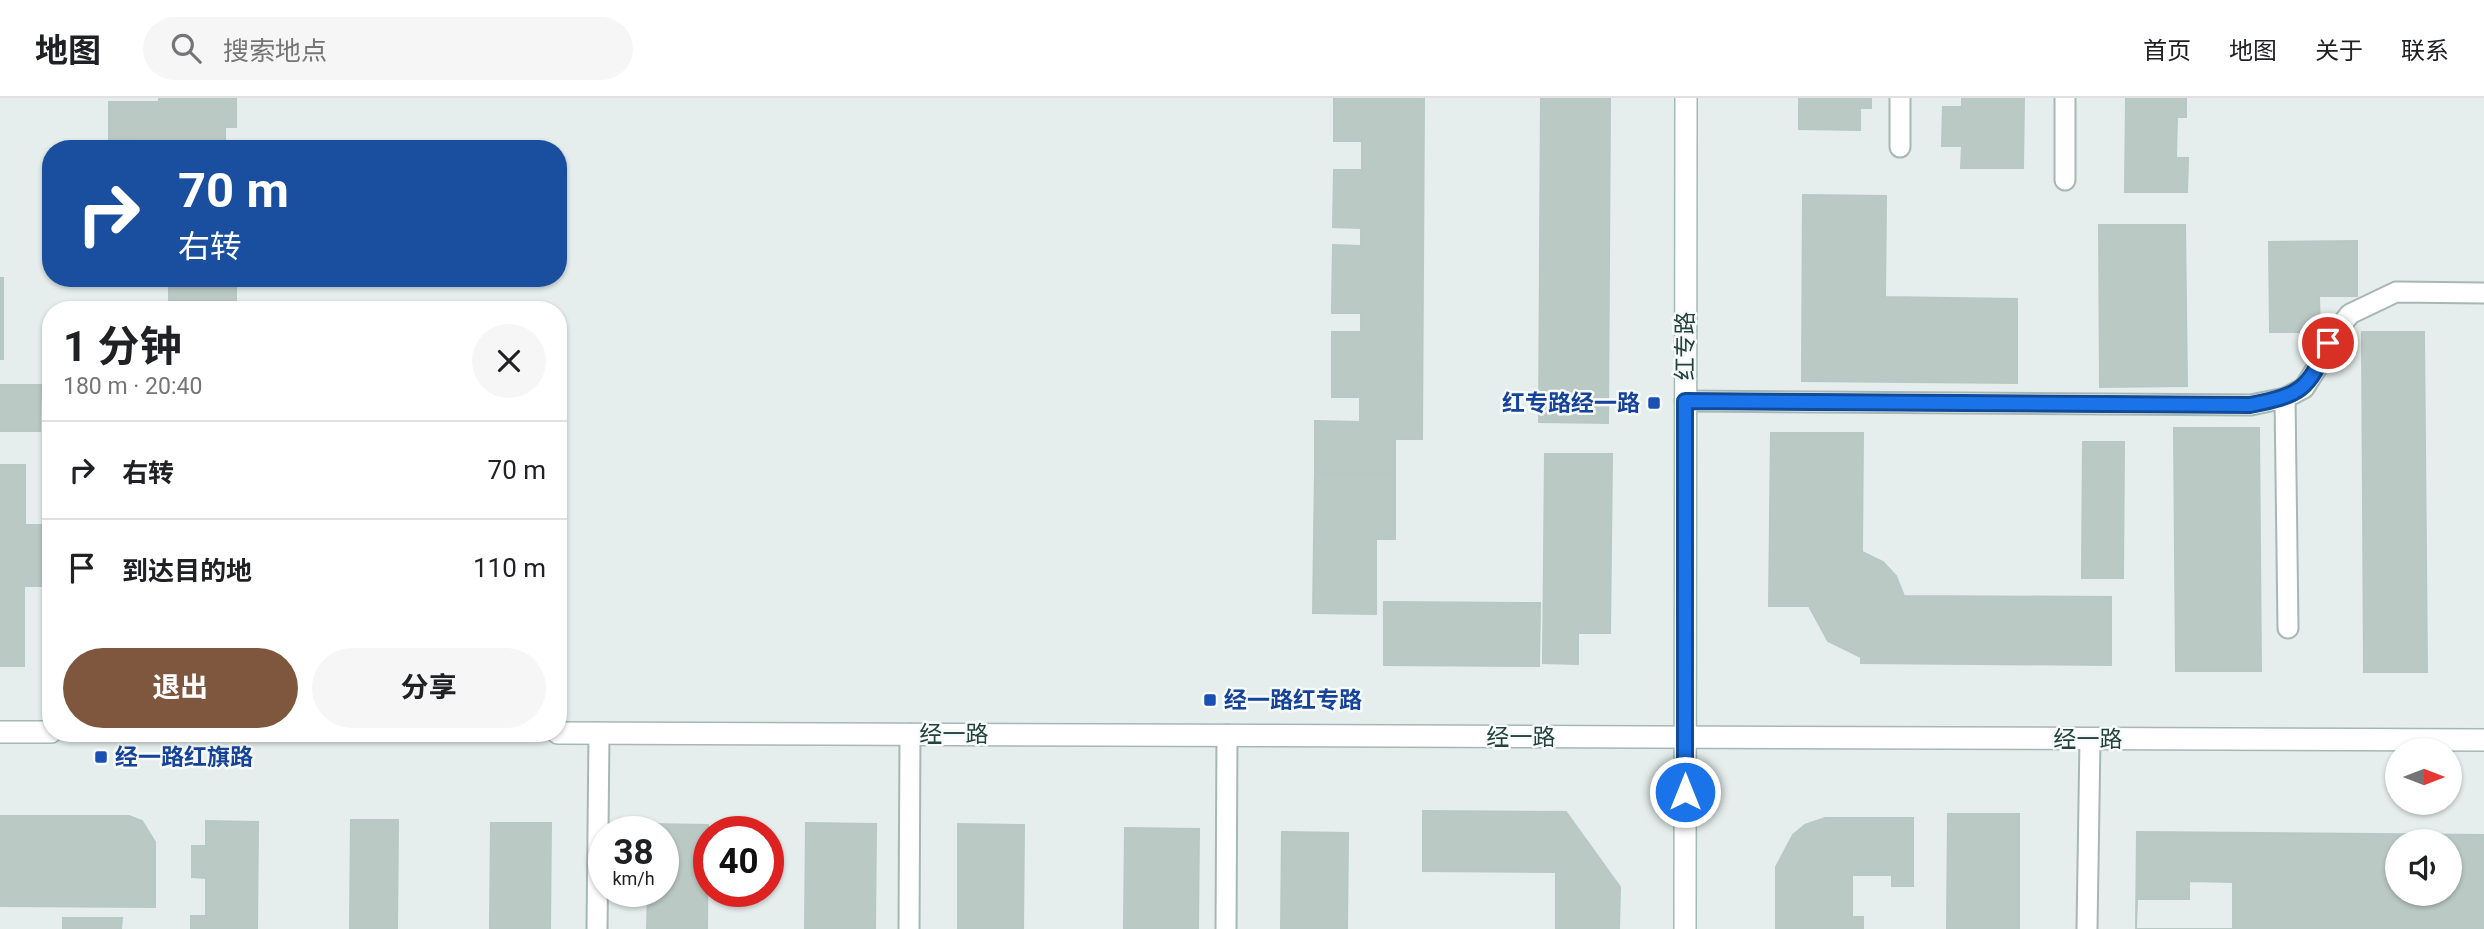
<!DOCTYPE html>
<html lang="zh">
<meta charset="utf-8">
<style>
:root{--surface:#fff;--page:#f6f6f6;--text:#202124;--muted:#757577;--line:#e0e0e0;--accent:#7f573f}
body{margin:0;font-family:Roboto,"Noto Sans SC",sans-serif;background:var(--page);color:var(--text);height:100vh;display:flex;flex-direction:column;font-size:26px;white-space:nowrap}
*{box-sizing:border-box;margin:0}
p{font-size:23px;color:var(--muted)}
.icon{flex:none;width:38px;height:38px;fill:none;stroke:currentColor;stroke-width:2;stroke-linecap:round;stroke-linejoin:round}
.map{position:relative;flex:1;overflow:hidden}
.side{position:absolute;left:42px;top:203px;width:525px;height:441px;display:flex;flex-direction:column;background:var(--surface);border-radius:28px;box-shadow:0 2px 5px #0004}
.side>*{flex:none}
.hud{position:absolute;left:42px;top:42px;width:525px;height:147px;border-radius:28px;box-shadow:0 2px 5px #0004;background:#1a4fa0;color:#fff;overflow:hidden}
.needle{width:46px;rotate:90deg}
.buttons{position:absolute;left:2385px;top:640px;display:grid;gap:14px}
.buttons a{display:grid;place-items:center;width:77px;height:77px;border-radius:50%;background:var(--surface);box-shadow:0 2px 5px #0004;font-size:35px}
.speed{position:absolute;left:588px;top:718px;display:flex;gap:14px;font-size:35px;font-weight:700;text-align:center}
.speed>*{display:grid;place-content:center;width:91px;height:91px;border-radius:50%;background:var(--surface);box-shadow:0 2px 5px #0004;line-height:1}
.speed small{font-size:18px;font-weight:400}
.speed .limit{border:10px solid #d22;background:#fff;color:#111}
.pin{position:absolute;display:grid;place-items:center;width:60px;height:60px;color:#fff;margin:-30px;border:4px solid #fff;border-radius:50%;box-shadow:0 2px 7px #0007}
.me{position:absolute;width:77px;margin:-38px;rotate:0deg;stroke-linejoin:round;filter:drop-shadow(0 0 5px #0008)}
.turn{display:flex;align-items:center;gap:24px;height:147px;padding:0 21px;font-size:32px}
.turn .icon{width:91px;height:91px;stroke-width:2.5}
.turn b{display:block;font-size:49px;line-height:60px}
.round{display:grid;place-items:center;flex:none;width:74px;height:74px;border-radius:37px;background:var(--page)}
.summary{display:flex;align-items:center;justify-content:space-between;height:119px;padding:0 21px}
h1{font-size:42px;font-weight:700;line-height:52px}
.cta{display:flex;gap:14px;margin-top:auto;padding:14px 21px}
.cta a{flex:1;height:80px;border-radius:42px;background:var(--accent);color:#fff;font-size:28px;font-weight:700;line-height:80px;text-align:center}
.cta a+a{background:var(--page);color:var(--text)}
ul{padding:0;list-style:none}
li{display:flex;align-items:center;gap:21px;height:98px;padding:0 21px;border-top:2px solid var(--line)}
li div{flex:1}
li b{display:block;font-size:26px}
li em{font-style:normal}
header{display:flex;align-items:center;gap:42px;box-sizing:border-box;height:98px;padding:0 35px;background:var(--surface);border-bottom:2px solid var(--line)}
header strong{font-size:33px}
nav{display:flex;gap:38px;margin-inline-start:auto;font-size:24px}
.search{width:490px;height:63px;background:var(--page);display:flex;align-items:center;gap:18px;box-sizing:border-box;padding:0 24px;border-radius:38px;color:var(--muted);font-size:26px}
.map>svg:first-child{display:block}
.building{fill:#bbc9c5;stroke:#b8c8c4;stroke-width:2;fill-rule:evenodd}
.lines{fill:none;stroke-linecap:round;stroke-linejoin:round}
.lane-casing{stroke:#a7b7b4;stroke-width:23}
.street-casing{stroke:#a7b7b4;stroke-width:24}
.secondary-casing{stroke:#a4bab5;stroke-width:24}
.lane{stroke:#fff;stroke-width:19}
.street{stroke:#fff;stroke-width:21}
.secondary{stroke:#fff;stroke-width:21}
.route-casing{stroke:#114b97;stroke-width:18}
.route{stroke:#1a73e8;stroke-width:12}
.transit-dot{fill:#1a4fb4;stroke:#f6fbf9;stroke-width:2.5}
.labels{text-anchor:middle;stroke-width:5;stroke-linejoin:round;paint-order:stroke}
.street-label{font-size:23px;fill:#24413d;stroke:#f6fbf9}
.transit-label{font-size:23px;font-weight:bold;fill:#164399;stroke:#f6fbf9;text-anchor:start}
</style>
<header>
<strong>地图</strong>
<div class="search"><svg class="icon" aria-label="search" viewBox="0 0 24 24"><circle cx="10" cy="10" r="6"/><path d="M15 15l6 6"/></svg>搜索地点</div>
<nav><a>首页</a><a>地图</a><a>关于</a><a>联系</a></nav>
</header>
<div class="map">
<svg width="2484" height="831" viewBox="0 0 2484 831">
<rect width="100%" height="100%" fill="#e5eeec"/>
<path class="building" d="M159,0H236V29H225V51H128V42H109V4H159Z
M1334,0H1424L1422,341H1395V375H1315V323L1360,324V299H1332V234H1361V215H1332L1333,147L1361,148V130L1333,129L1334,72H1362V43H1334Z
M1541,0H1610L1608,325L1539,324Z
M1799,0H1871V10H1860V32L1799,31Z
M1962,0H2024L2023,70H1961L1962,48H1942L1943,9H1962Z
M2126,0H2186V19H2177L2176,60H2188L2187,94H2125Z
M1803,97L1886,98L1885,199L2017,201V285L1802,283Z
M2099,127H2185L2187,288L2100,289Z
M2357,143V198H2319L2320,234H2270L2269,144Z
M0,180H3V261H0Z
M158,180H236V186L158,185Z
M169,185L236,186V212H169Z
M2362,234H2424L2427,574H2364Z
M0,287H41L40,333H0Z
M2174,330H2259L2261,573H2176Z
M1771,335H1863L1862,454L1883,464L1896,478L1904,498L2111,499V567L1861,565V559L1828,543L1809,508H1769Z
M2083,344H2124L2123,480H2082Z
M1545,356H1612L1610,535H1578V566L1543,565Z
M0,367H25V427H51V488H24V568H0Z
M1315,375H1395V441H1314Z
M1314,441H1376V516L1313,515Z
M1384,504L1540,505L1539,568L1384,567Z
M1423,713L1566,714L1620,789L1619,831H1556V774L1423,773Z
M1948,716H2019V831H1947Z
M0,718H129L142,723L155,744V809L0,808Z
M1825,720H1913V788H1892V777H1852V819H1863V831H1776V769L1793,737L1805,727Z
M351,722H398L397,831H350Z
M206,723L258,724L257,831H191V818H206V780L192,779V748H206Z
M491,725H551L550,831H490Z
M806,725L876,726L875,831H805Z
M648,726L708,727L707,831H647L648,793H663V733H648Z
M958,726L1024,727L1023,831H958Z
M1125,730L1199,731L1198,831H1124Z
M1282,734L1348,735L1347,831H1281Z
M2137,734L2484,737V831H2136ZM2398,744H2450V796H2398Z
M2189,783L2233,784V831H2136L2137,801H2189Z
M63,820H122L121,831H63Z"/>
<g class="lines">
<defs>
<path id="lane" d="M1900,49V0
M2065,82V0
M2285,300L2288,530
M1685,303L2251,307L2285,300L2304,290L2318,268L2327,245L2350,216L2396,194L2484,195
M597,831L599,635
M909,831L910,636
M1226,831L1227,637
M2087,831L2090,641"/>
<path id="street" d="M0,634H51
M558,635L2484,642"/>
<path id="secondary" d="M1685,831L1686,0"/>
</defs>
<use href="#lane" class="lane-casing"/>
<use href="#street" class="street-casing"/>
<use href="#secondary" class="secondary-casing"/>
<use href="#lane" class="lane"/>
<use href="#street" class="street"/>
<use href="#secondary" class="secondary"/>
</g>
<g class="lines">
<defs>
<path id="route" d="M1685,694V303L2250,307C2300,297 2308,293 2328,245"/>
</defs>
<use href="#route" class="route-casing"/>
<use href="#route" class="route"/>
</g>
<g class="transit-dot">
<rect x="1647" y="298" width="14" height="14" rx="3.5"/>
<rect x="1203" y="595" width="14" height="14" rx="3.5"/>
<rect x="94" y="652" width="14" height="14" rx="3.5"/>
</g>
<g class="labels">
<g class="street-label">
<text transform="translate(1685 248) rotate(-90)" y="8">红专路</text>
<text x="954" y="644">经一路</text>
<text x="1521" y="647">经一路</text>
<text x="2088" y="649">经一路</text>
</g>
<g class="transit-label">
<text x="1640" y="313" text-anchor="end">红专路经一路</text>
<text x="1224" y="610">经一路红专路</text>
<text x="115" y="667">经一路红旗路</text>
</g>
</g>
</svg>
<div class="buttons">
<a><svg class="needle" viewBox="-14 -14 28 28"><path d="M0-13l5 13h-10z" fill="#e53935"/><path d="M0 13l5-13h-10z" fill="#757577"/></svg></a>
<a><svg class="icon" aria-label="sound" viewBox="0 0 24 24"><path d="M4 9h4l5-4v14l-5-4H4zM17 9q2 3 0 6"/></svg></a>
</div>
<div class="speed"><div>38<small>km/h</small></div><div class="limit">40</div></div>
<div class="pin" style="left:2328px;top:245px;background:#d93025"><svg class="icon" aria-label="arrive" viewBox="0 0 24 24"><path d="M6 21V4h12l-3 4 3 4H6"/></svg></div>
<svg class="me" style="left:1685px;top:694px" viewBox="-20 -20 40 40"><circle r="17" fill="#1a73e8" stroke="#fff" stroke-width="3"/><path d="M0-11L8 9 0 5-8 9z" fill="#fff"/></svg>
<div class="hud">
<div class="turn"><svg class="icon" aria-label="right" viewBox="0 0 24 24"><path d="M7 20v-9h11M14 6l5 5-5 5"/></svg><div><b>70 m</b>右转</div></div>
</div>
<section class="side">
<div class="summary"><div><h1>1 分钟</h1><p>180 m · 20:40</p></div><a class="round"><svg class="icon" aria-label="close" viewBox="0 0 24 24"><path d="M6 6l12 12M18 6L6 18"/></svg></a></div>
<ul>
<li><svg class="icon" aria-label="right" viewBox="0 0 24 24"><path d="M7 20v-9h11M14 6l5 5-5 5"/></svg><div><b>右转</b></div><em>70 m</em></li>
<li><svg class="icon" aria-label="arrive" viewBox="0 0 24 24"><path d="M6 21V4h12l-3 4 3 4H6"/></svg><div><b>到达目的地</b></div><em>110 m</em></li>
</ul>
<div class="cta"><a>退出</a><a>分享</a></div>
</section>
</div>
